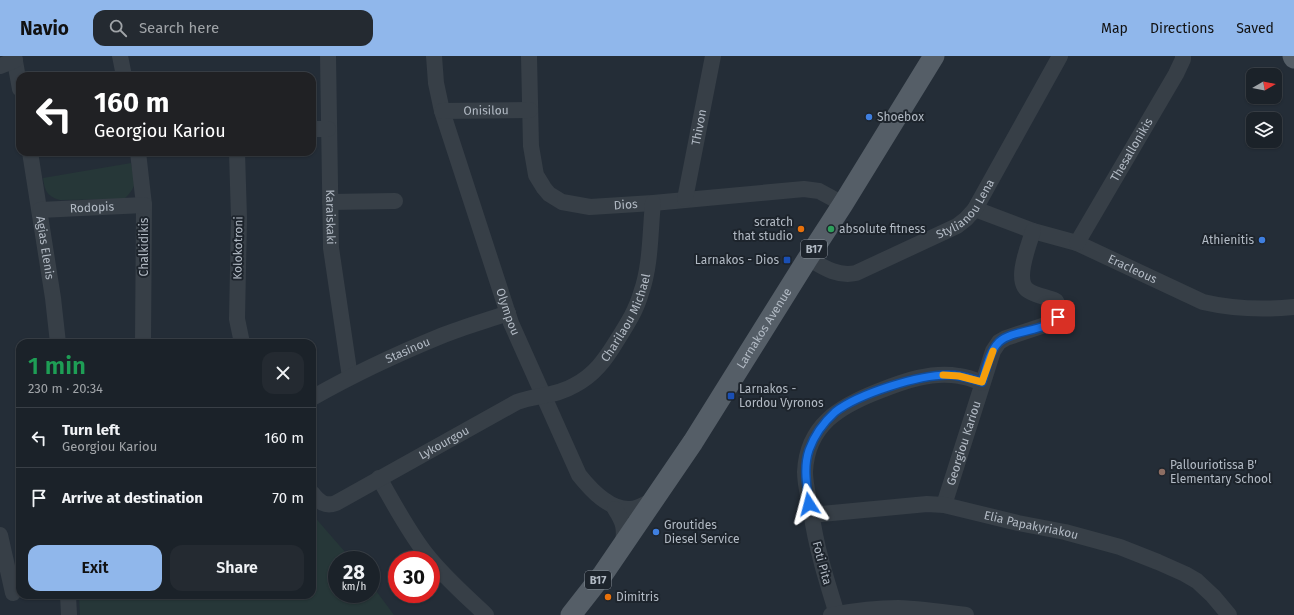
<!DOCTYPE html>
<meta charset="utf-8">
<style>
:root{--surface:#1b2229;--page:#242a31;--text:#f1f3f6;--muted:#a0a4a8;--line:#393f46;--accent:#90b7eb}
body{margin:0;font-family:"Fira Sans",sans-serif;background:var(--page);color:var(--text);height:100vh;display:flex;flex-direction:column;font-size:15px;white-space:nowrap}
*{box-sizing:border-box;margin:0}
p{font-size:13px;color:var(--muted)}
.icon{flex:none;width:22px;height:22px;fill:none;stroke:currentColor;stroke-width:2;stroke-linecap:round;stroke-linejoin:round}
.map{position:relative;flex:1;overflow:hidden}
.details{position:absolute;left:16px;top:283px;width:300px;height:260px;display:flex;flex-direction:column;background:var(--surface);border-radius:12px;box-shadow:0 1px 3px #0004,0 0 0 1px var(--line)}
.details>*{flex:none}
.banner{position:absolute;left:16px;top:16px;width:300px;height:84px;border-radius:12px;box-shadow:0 1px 3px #0004,0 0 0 1px var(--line);background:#202124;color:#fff;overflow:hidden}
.needle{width:26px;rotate:80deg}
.buttons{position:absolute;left:1246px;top:12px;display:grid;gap:8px}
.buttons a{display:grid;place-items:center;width:36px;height:36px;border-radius:8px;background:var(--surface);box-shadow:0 1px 3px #0004,0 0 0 1px var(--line);font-size:20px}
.speed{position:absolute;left:328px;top:495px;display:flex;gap:8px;font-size:20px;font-weight:700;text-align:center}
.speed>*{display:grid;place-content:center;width:52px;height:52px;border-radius:50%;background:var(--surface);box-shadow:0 1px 3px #0004,0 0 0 1px var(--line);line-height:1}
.speed small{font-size:10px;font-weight:400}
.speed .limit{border:6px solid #d22;background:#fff;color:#111}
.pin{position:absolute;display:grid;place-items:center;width:34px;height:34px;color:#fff;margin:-17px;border-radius:8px;box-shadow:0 2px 6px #0006}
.me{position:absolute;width:44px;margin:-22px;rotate:351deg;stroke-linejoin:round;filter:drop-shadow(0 0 3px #0008)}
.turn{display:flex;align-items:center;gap:14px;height:84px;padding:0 12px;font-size:18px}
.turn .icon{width:52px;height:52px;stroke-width:2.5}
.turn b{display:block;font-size:28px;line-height:34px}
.round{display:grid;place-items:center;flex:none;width:42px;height:42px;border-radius:12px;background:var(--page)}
.headline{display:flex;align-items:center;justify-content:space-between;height:68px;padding:0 12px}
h1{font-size:24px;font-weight:600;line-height:30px;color:#1e9e55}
.button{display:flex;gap:8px;margin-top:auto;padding:8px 12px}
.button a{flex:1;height:46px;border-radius:12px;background:var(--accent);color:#111;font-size:16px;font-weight:600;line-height:46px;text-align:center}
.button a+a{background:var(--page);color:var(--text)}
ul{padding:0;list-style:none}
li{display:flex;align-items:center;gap:12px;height:60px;padding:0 12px;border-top:1px solid var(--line)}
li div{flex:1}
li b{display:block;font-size:15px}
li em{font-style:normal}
header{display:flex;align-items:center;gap:24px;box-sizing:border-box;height:56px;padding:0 20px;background:var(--accent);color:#111}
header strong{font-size:19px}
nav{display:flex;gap:22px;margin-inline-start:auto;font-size:14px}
.search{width:280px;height:36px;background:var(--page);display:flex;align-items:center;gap:10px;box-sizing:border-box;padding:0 14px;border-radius:12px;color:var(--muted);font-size:15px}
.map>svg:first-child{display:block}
.green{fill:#263738}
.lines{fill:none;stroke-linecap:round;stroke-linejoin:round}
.minor{stroke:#373f47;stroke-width:16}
.major{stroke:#555e67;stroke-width:21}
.route-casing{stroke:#114b97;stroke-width:10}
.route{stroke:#1a73e8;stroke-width:7}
.slow{stroke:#f59e0b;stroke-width:7}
.shop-dot{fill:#3f7fe0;stroke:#1d242c;stroke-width:1.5}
.food-dot{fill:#e8710a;stroke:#1d242c;stroke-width:1.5}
.leisure-dot{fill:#2e9e5b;stroke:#1d242c;stroke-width:1.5}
.transit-dot{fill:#1a4fb4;stroke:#1d242c;stroke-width:1.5}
.education-dot{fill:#8d6e63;stroke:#1d242c;stroke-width:1.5}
.labels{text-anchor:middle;stroke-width:4;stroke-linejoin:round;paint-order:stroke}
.shield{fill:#1d242c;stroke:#858d96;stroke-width:1}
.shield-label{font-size:11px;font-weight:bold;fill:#b2bac4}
.street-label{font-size:12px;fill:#b2bac4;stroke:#1d242c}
.poi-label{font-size:12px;fill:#b2bac4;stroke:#1d242c;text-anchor:start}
</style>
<header>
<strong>Navio</strong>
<div class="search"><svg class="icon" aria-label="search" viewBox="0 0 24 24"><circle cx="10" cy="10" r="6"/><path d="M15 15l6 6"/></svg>Search here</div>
<nav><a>Map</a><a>Directions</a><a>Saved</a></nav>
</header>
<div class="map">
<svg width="1294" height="559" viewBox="0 0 1294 559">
<rect width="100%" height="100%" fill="#242d37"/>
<path class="green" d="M131,107C134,124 139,130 124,143L60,144C46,140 45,134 43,122Z
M312,458L352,504H337V538H371V528L394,559H80L79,539H312Z"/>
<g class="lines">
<g class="minor">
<path d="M14,0L20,33"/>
<path d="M120,0L124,20"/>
<path id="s1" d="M328,0L331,192L350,321"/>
<path id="s2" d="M434,0L436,27L442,55L511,267L579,419C591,434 609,454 630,453C639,453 646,447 653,444"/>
<path id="s3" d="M529,0L531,90L536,119L544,132L549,138L562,146L590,151L653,147L804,133L819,135L843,148"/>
<path d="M0,10L15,4"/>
<path id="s4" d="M442,55L530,54"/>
<path d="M312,73H328"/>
<path id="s5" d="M30,96L53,242L58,287"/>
<path d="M138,96L144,149L143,287"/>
<path d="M237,96L239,162L237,263L242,287"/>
<path id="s6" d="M685,143L713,0"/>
<path d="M330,146L395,145"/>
<path id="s7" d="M975,153L1033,175L1077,187L1203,246C1233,253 1263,254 1294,251"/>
<path id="s8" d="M40,154L144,149"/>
<path id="s9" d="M1077,187L1176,18L1183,3V0"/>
<path id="s10" d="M808,202C823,211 837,221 856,217L957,170L966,163L975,153L1060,0"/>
<path id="s11" d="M312,342C354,318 397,298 441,280C463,271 485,265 508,257"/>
<path d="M379,422C394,448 408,475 426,498C444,521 465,539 486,559"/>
<path id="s12" d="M312,437C319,446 325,451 336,447L517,346C536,339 557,340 575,329C594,319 605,304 616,286C626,270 636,255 641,237C651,209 650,176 653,147"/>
<path id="s13" d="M944,449L993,295L999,286L1006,282L1054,266L1058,261L1059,251L1056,245C1047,241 1037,240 1029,235C1013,226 1029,189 1033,175"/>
<path d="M615,453C624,467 625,472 623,489"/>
<path id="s14" d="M811,459L927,448L944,449L1018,467L1065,476L1120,491L1158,506L1185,518L1197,525L1213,540L1229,559"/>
<path d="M0,479L13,537"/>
<path d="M68,539L69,559"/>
<path d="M837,558C826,523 816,491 811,455C809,442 805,429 805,416C807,369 840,350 879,335C904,325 932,315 959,320C967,321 975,324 982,327"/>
<path d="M831,559C853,555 876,552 898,552C921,553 943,556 966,559"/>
</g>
<g class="major">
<path d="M1293,0L1294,2"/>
<path id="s15" d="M571,559L603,518L693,386L808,202L843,148L934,0"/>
</g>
</g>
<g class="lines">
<defs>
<path id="route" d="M809,448C807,430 803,412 809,394C814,380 824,366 835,356C858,338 920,318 950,319C961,319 971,323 982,326C986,314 989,296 999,286C1013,273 1047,276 1058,261"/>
</defs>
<use href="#route" class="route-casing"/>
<use href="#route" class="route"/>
<path class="slow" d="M943,319L959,320L982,326L993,295"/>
</g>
<g class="shop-dot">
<circle cx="869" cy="61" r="4"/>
<circle cx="1262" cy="184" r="4"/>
<circle cx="656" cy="476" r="4"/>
</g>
<g class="food-dot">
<circle cx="801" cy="173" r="4"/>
<circle cx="608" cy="541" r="4"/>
</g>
<circle class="leisure-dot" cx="831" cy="173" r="4"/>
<g class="transit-dot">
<rect x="783" y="200" width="8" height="8" rx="2"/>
<rect x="727" y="336" width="8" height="8" rx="2"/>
</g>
<circle class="education-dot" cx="1162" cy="416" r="4"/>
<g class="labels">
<g class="shield">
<rect x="801" y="184" width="26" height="18" rx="3"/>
<rect x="585" y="515" width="26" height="18" rx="3"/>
</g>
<g class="shield-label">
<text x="814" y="197">B17</text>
<text x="598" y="528">B17</text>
</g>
<g class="street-label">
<text dy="4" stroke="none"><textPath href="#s4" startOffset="44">Onisilou</textPath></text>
<text dy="4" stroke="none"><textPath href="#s6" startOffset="73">Thivon</textPath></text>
<text dy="4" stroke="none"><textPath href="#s9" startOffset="108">Thesallonikis</textPath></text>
<text dy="4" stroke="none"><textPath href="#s3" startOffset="222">Dios</textPath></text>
<text dy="4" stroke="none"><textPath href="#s10" startOffset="181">Stylianou Lena</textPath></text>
<text dy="4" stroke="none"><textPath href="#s8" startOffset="52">Rodopis</textPath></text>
<text dy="4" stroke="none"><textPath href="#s1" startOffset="161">Karaiskaki</textPath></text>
<text dy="4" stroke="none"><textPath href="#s5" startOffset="97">Agias Elenis</textPath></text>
<text transform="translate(144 191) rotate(-90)" y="4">Chalkidikis</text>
<text transform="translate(238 192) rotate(-89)" y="4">Kolokotroni</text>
<text dy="4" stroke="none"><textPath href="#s7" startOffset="169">Eracleous</textPath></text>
<text dy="4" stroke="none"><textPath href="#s2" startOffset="267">Olympou</textPath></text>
<text dy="4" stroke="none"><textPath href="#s12" startOffset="383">Charilaou Michael</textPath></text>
<text dy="4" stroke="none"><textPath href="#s15" startOffset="346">Larnakos Avenue</textPath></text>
<text dy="4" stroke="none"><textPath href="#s11" startOffset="107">Stasinou</textPath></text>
<text dy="4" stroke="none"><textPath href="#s12" startOffset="152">Lykourgou</textPath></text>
<text dy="4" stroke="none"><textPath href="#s13" startOffset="65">Georgiou Kariou</textPath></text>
<text dy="4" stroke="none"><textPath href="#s14" startOffset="223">Elia Papakyriakou</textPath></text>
<text transform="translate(822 507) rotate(75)" y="4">Foti Pita</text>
</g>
<g class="poi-label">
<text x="877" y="65">Shoebox</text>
<text x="793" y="170" text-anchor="end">scratch<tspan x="793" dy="14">that studio</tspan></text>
<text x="839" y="177">absolute fitness</text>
<text x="1254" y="188" text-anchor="end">Athienitis</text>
<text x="779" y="208" text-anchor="end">Larnakos - Dios</text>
<text x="739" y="337">Larnakos -<tspan x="739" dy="14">Lordou Vyronos</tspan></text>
<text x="1170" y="413">Pallouriotissa B'<tspan x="1170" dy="14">Elementary School</tspan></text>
<text x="664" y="473">Groutides<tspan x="664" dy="14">Diesel Service</tspan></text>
<text x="616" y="545">Dimitris</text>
</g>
</g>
</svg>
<div class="buttons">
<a><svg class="needle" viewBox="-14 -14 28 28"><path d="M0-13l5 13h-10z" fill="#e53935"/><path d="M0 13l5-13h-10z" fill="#a0a4a8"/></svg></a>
<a><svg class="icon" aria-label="layers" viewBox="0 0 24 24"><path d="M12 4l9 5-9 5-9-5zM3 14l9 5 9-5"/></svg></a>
</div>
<div class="speed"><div>28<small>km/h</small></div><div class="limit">30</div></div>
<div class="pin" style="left:1058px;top:261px;background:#d93025"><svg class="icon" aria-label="arrive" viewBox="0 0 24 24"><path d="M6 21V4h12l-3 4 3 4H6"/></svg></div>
<svg class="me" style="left:809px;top:448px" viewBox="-20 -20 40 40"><path d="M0-17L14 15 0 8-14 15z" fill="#1a73e8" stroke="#fff" stroke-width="4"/></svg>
<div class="banner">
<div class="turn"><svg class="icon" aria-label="left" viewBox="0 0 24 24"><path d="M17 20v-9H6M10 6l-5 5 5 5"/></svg><div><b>160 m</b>Georgiou Kariou</div></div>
</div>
<section class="details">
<div class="headline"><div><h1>1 min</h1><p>230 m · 20:34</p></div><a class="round"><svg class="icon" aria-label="close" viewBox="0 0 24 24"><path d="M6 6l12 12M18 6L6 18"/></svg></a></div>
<ul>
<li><svg class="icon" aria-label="left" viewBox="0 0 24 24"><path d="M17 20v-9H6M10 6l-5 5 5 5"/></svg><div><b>Turn left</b><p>Georgiou Kariou</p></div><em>160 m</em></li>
<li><svg class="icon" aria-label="arrive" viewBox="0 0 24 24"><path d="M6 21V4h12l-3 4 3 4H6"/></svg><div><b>Arrive at destination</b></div><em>70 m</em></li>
</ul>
<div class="button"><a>Exit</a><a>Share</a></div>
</section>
</div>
